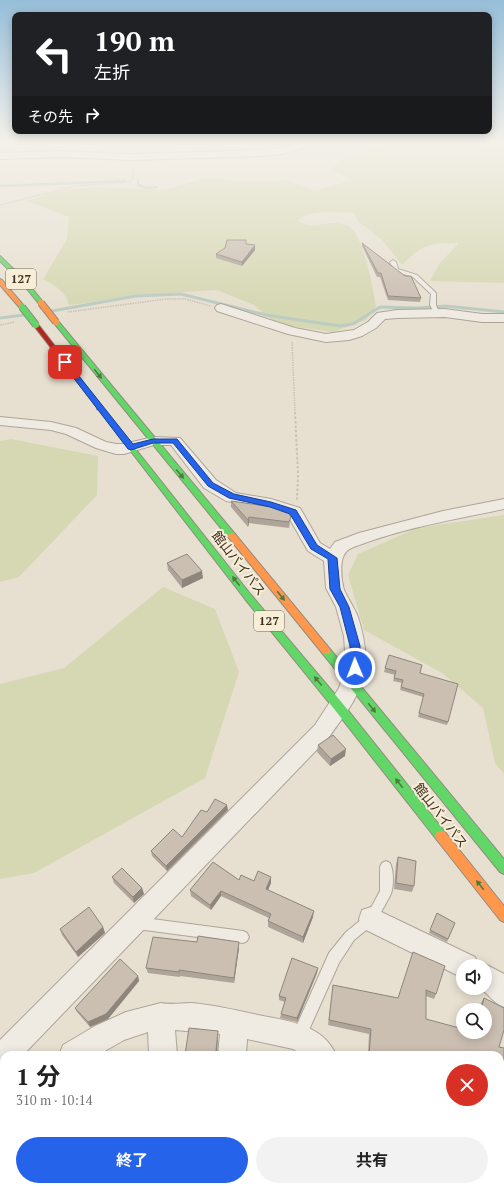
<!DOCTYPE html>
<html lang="ja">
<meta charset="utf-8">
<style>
:root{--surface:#fff;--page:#f2f2f2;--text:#222;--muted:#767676;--accent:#2563eb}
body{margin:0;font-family:"PT Serif","Noto Sans JP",serif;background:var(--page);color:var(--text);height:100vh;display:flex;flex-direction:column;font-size:15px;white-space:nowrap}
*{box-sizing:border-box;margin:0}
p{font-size:13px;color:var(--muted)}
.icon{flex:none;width:22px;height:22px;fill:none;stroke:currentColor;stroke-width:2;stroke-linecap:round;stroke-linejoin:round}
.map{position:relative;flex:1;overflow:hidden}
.drawer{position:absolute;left:0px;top:1051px;width:504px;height:140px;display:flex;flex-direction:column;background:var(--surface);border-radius:12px 12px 0 0;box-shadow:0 2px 10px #0003}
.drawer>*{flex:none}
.top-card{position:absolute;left:12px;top:12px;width:480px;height:122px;border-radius:8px;box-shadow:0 2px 10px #0003;background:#202124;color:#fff;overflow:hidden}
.buttons{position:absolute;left:456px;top:959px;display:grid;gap:8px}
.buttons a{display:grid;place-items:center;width:36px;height:36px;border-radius:50%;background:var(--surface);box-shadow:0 2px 10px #0003;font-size:20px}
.pin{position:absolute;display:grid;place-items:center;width:34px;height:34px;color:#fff;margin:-17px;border-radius:8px;box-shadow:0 2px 6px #0006}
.me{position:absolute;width:44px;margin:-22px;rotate:359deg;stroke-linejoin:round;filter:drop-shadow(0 0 3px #0008)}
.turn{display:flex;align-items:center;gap:14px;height:84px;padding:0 16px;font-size:18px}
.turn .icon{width:52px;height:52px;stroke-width:2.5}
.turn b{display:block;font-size:28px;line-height:34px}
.then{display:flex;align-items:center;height:38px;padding:0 16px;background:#0003;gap:8px;font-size:15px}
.round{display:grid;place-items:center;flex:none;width:42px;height:42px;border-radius:21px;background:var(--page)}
.summary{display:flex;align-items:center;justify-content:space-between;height:68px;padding:0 16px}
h1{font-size:24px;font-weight:700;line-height:30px}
.cta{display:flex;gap:8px;margin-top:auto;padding:8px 16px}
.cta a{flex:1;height:46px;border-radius:24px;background:var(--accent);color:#fff;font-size:16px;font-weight:700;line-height:46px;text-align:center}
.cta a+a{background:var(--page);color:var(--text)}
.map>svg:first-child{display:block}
.green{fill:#d6d7b3}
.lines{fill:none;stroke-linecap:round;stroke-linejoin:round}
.stream-far1{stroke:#bcccc2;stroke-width:2.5}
.stream{stroke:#bcccc2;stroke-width:3}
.lane-casing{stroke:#ada599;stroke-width:2}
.street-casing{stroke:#ada599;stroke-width:2}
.fast-casing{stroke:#928b80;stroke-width:2}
.slow-casing{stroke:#928b80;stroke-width:2}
.jam-casing{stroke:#928b80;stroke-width:2}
.path-far1{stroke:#c8c2b9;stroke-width:1.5;stroke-dasharray:1.5 1;stroke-linecap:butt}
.path{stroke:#c8c2b9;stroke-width:2;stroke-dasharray:2.5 2;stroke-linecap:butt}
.lane{fill:#efebe3;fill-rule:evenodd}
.street{fill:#efebe3;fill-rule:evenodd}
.fast{fill:#63d668;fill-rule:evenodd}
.slow{fill:#ff974d;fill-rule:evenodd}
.jam{fill:#b3261e;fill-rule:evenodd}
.fast-bridge-casing{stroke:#928b80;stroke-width:8;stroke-linecap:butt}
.slow-bridge-casing{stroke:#928b80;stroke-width:8;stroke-linecap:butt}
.fast-bridge{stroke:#63d668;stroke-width:6}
.slow-bridge{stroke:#ff974d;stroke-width:6}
.wall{fill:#afa499}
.shaded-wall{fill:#8e867d}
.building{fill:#cbbfb2;stroke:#8e867d}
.oneway{fill:#4e7a40}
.route{fill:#2563eb;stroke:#184099}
.labels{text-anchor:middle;stroke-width:4;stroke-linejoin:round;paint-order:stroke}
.shield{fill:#f7eed8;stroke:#756857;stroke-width:1}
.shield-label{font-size:12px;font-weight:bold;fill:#3d2e20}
.street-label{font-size:13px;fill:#3d2e20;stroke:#f7eed8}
</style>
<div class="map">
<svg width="504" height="1191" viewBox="0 0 504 1191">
<rect width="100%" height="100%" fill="#e7e0d1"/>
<path class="green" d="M0,141H306L286,148L215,152L106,143L57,150L0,153Z
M391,141H504V283L430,281L440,263L459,243C429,243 423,244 402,265L382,240L358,221L354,213C337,213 310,209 297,221C312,229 321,223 336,223C342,224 349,224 353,230C365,245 373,287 376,307L366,320L333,332L290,326L272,320L254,305L217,290L168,293L69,305C66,291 55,286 43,279L67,239L69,217L27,201L60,190L93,187L164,190L206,178L256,182L287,180L314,191L352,180L331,169L341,160Z
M11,439L98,456L97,495L19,577L0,582V441Z
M504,515V774L495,763L483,708L442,673L364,630L348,575L358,554L417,528Z
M163,587L215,609L239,672L205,778L34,873L0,879V684L64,668Z"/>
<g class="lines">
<path class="stream-far1" d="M138,181V185L146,188L157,187
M0,186L125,181"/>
<path class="stream" d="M52,311L136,296L181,294L266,315L340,326L353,324L380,307L416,308L446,306L504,312
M0,318L24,315"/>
<defs>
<path id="lane" d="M393,260L396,262L398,269L417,275L436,293V305L440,314L439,315H435L430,305L431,294L413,277L394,271L390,262Z
M386,861L390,863C394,871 394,888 390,896L375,923L354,940L339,963L304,1041L299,1043L294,1041L292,1036L329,953L346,932L367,915L380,891V867L382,863Z
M137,917L243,931L247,933L249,937L247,941L243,943L137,929L133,927L131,923L133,919Z"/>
<path id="street" d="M309,141H321L320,143L282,154L262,156L132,160L58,157L0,159V153L58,151L132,154L262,150L281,148Z
M221,304L295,328L326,334L354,330L368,322L377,313L397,310L445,309L482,314H504V322H482L445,317L397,318L385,319L376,328L362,336L349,340L326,342L288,334L217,311L215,308L217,305Z
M0,417L51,422L76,428L106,442L116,444H124L153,437L180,438L216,480L236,493L271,499L300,508L320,543L330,549L335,542L359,533L443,511L504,499V509C457,519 408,527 362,544C357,546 349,548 346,552C339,560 341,579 344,590C348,599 354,607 358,617C363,633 367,651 365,668C362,694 344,716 329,737L23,1055H4V1069L0,1067V1040L315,725L339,688L346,666L344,636L336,607L326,588L324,561L308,551L288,516L268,509L226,501L204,488L171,445H154L124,454H116L96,448L66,434L51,430L0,425Z
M371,907L475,957L479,966H463V978L362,928L359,919L362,910Z
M485,964L504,974V1007C491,1002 490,994 479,988H485V966H480Z
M161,1003C170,1005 182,1003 191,1003C214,1005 236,1010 258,1015C287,1021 323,1024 336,1055H302L293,1049L247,1039L246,1055H218L220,1034L175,1030L177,1055H149L148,1032L124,1040L98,1055H59L63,1045L95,1026L126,1012Z
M4,1084V1113L0,1114V1085Z
M500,1102L504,1103V1131L500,1130Z
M153,1187H183V1191H153Z
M220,1187H250L251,1191H221Z"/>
<path id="fast" d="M0,256L27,282L43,302V304H39L23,284L0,261Z
M54,321H58L235,534L236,536L235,538H229L54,323Z
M101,407L103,408L251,595L343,704L445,832L447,836L445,840L441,841L437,840L335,710L245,599L99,410L97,409Z
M326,647L329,648L504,859V874L500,872L323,654L321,651L323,648Z"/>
<path id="slow" d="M0,279L2,280L24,306V308H20L0,285Z
M232,533L235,534L329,648L331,651L329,654H323L229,538L228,536L229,534Z
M441,831L445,832L504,906V922L500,920L437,840L435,836L437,832Z"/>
<path id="jam" d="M34,324H38L103,408V410H99L34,326Z"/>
</defs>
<use href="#lane" class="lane-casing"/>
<use href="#street" class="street-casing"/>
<use href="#fast" class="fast-casing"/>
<use href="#slow" class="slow-casing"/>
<use href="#jam" class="jam-casing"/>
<path class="path-far1" d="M0,205L75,186L130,182L133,178V167
M68,312L166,299H185L211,306
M0,325L15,322
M292,342L295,413"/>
<path class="path" d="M295,412L298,474L297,501"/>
<use href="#lane" class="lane"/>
<use href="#street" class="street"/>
<use href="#fast" class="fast"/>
<use href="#slow" class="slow"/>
<use href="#jam" class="jam"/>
<defs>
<path id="fast-bridge" d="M22,307L36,325"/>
<path id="slow-bridge" d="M41,303L56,322"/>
</defs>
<use href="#fast-bridge" class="fast-bridge-casing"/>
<use href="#slow-bridge" class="slow-bridge-casing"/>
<use href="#fast-bridge" class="fast-bridge"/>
<use href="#slow-bridge" class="slow-bridge"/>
</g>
<path class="wall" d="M246,240V244L255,250L242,266L216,258V254Z
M362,243L421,298L420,302L388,300L380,277H377L362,246Z
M231,501L279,508L290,523L289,528L249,523L248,527L231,507Z
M167,563L203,578L182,588L168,570Z
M385,668L420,673L448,722L447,725L418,717L423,697L400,690L402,683L393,681L395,675L384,672Z
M318,745L345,756L330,766L317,752Z
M228,810L167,871L152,856L151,851L182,837L207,812Z
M398,857L414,886L412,892L394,889L396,864Z
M112,877L142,888L144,894L134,903L114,883Z
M271,877V883L268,890L313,917L303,943L268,927V921L269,918L221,896L211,910L191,896L190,890L239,880L254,881Z
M437,913L455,923L447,942L429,933Z
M103,927L105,933L78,957L62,935L60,929Z
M239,948L234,983L180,976V977L148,973L146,968Z
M413,952L436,994L434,999L426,996V1019L463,1032H485V1010H479L481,1003L484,998L499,1047L504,1048V1087L500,1086V1055H368L369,1034L328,1025L333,985L398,998Z
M317,973L297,1022L280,1018L281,1014L285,1002L279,1000V996Z
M138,976L139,981L108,1019L90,1027L77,1012L75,1008Z"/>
<path class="shaded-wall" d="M255,245V250L242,266V262Z
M249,517V523L248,527V520Z
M202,571L203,578L182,588V580Z
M346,749L345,756L330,766L331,759Z
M227,805L228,810L167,871L166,866Z
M271,877V883L266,895V889Z
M142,888L144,894L134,903L133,897Z
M221,891V896L211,910L210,905Z
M314,911L313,917L303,943V937Z
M103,927L105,933L78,957L76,952Z
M239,942V948L234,983V978Z
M318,968L317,973L297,1022V1018Z
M138,976L139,981L108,1019L90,1027L88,1022Z
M218,1031V1035L217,1055L216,1051Z
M51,1187H54L56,1191H52Z"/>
<path class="building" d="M227,240H246V244L255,245L242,262L216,254L225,248Z
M362,243L405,276H411L421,298L388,296L381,273H378Z
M231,501L279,508L287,511L291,517L289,522L249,517L248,520Z
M187,554L202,571L182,580L167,563Z
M389,655L422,665L420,673L458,684L448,722L419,713L424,694L401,687L403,680L394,678L396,671L385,668Z
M333,735L346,749L331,759L318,745Z
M215,799L227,805L166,866L151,851L173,829L182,837L201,810L207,812Z
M398,857L416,861L414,886L396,883Z
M213,862L239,880L241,875L254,881L258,871L271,877L266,889L314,911L303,937L268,921L271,914L221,891L210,905L190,890Z
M122,868L142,888L133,897L112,877Z
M89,907L103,927L76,952L60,929Z
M437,913L455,923L448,939L430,930Z
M198,936L239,942L234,978L179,970V972L146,968L153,937L197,942Z
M413,952L445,966L436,994L426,990V1019L463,1029V1032H485V1010H481L484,998L504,1008V1030L499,1047L504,1048V1082H500V1055H438L425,1052V1055H369L371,1029L329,1020L333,985L398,998Z
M292,958L318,968L297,1018L281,1014L286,998L279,996Z
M120,959L138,976L106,1014L88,1022L75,1008Z
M189,1028L218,1031L216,1051L220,1052V1055H185Z
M4,1117V1187H51L52,1191H0V1119Z
M120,1187H151L159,1189L157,1191H122Z
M192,1187H219L220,1190H226L215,1191H192Z"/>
<defs><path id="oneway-solid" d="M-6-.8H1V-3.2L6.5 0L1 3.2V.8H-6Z"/></defs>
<g class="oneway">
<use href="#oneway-solid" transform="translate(98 374) rotate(51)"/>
<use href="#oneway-solid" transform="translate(180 474) rotate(50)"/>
<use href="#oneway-solid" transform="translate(236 581) rotate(-128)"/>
<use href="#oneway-solid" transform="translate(281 596) rotate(51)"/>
<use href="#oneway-solid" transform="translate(318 681) rotate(-130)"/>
<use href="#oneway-solid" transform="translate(372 708) rotate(51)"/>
<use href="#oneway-solid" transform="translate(399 783) rotate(-128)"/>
<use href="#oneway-solid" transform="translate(480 885) rotate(-128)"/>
</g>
<linearGradient id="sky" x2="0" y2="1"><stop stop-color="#96bed9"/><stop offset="0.46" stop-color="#f4f1ea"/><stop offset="1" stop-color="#f4f1ea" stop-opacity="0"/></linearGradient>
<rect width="504" height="307" fill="url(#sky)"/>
<path class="route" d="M63,361H67L133,444L153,439H177L213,483L234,494L271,502L296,510L317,545L337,558L340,589L349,607L360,646V668L359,671H352L350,668V646L340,607L330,589L328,559L311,549L290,514L270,507L229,498L208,486L173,443H153L131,450L128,449L63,364Z"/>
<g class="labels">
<g class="shield">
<rect x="6" y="269" width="30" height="20" rx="3"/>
<rect x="254" y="611" width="30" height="20" rx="3"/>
</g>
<g class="shield-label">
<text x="21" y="283">127</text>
<text x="269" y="625">127</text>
</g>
<g class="street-label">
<text transform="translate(239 563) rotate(52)" y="5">館山バイパス</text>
<text transform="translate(441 815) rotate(52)" y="5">館山バイパス</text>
</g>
</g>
</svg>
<div class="buttons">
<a><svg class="icon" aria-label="sound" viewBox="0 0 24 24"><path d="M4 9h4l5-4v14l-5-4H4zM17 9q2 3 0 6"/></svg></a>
<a><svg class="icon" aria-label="search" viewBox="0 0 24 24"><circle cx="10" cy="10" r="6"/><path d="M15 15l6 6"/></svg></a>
</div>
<div class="pin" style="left:65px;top:362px;background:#d93025"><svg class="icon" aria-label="arrive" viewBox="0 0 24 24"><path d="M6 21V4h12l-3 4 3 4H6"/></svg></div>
<svg class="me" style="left:355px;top:668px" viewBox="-20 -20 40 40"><circle r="17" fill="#2563eb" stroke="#fff" stroke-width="3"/><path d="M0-11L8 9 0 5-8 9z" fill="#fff"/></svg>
<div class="top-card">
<div class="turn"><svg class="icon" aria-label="left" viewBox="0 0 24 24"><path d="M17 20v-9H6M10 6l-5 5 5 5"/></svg><div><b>190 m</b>左折</div></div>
<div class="then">その先<svg class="icon" aria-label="right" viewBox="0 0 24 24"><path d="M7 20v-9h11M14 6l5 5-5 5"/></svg></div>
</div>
<section class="drawer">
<div class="summary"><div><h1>1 分</h1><p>310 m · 10:14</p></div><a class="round" style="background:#d93025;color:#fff"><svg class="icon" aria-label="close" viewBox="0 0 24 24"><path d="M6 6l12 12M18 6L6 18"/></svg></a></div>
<div class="cta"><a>終了</a><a>共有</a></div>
</section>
</div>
